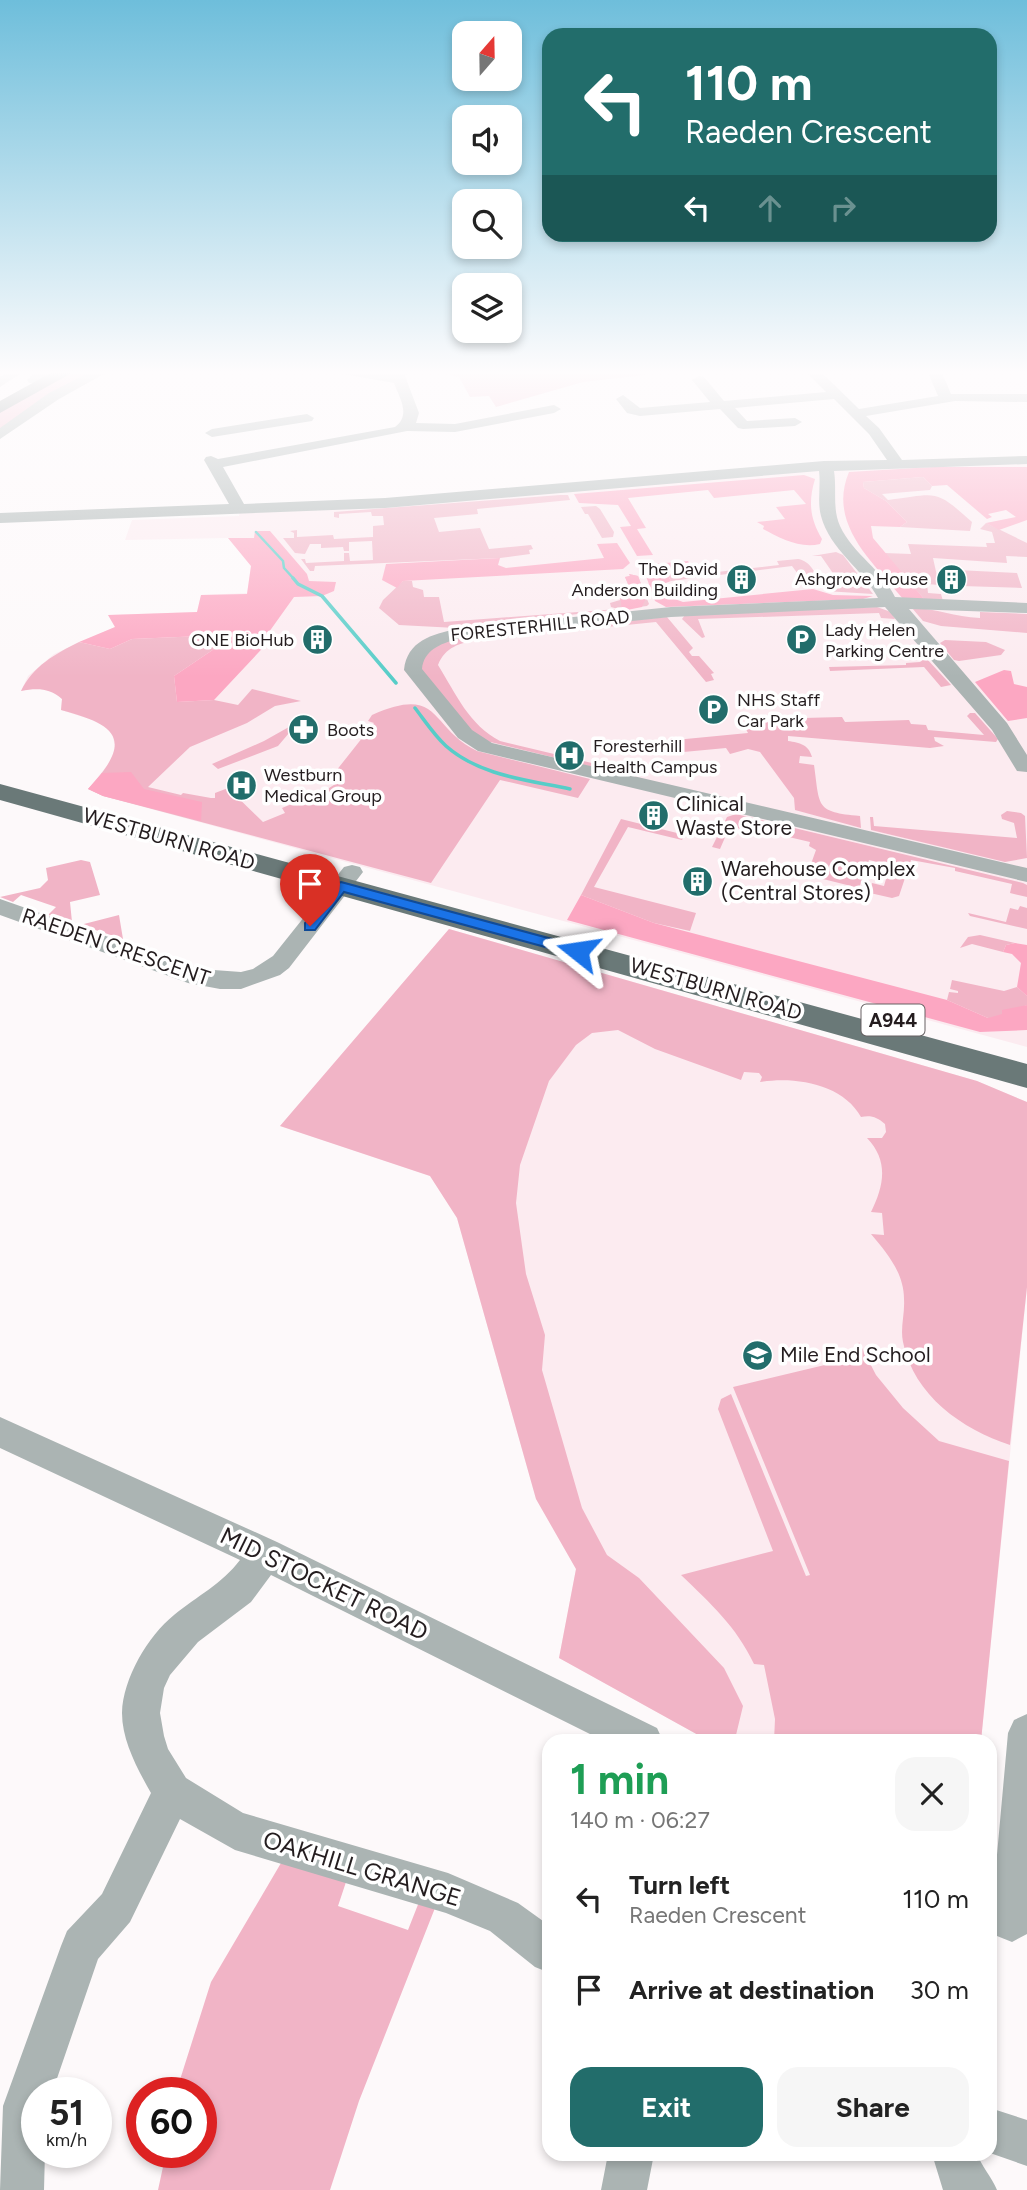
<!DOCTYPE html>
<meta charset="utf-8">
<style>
:root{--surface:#fff;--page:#f6f6f6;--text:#222;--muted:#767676;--accent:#226d6b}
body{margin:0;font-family:Figtree,sans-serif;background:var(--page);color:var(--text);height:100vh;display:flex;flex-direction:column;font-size:26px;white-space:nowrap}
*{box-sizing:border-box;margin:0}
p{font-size:23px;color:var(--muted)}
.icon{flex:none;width:38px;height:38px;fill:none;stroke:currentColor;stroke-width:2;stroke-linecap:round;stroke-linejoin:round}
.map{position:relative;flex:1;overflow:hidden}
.panel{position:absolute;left:542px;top:1734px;width:455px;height:427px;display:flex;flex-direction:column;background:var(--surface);border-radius:21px;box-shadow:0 4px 10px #0003}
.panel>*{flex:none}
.banner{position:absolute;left:542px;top:28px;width:455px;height:214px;border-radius:21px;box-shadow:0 4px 10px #0003;background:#226d6b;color:#fff;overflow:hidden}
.needle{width:46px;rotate:20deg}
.controls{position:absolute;left:452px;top:21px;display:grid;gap:14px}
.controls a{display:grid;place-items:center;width:70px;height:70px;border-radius:14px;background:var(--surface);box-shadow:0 4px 10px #0003;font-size:35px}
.speed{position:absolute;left:21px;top:2077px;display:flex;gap:14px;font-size:35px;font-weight:700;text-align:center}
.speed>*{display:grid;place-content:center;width:91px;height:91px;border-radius:50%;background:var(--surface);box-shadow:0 4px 10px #0003;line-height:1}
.speed small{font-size:18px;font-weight:400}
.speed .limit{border:10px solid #d22;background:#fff;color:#111}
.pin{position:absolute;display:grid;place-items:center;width:60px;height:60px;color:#fff;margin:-72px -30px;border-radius:50% 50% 50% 0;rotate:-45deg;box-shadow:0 0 7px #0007}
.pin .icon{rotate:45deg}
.me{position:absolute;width:77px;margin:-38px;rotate:285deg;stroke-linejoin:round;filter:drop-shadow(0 0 5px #0008)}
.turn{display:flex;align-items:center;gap:24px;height:147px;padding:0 28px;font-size:32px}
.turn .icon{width:91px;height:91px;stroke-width:2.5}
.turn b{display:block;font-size:49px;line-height:60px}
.lanes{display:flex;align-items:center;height:66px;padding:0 28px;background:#0003;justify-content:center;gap:35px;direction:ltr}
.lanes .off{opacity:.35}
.round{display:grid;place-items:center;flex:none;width:74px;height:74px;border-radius:21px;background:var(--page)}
.summary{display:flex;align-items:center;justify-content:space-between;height:119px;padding:0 28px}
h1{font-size:42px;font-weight:700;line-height:52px;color:#1e9e55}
.action{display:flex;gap:14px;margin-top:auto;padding:14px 28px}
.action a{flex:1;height:80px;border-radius:21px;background:var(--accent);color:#fff;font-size:28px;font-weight:700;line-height:80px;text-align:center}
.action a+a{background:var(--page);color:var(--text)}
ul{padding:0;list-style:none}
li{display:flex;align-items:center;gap:21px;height:91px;padding:0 28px}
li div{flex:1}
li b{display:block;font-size:26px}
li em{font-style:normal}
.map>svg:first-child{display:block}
.built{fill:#fcebf0}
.green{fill:#f1b4c6}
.forest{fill:#fca7c2}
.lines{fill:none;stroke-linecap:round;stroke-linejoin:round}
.stream-far1{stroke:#57cdc8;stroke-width:2.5}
.stream{stroke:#57cdc8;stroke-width:3.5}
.minor{fill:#abb4b3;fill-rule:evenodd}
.major{fill:#6a7978;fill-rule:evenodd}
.route{fill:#1a73e8;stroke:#114b97;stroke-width:2}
.labels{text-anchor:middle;stroke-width:7;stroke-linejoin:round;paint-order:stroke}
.far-poi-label{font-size:18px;fill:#241d1f;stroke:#fff;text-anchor:start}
.far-street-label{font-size:18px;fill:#241d1f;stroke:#fff}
.shield{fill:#fff;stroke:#666162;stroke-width:2}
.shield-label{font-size:19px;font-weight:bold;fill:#241d1f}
.poi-label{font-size:21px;fill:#241d1f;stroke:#fff;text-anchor:start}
.street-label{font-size:21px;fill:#241d1f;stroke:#fff}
.near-street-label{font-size:24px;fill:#241d1f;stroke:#fff}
</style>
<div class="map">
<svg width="1027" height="2190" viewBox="0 0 1027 2190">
<rect width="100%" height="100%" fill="#fdf9fa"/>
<path class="built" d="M1027,460V1047L103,796L88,789L110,762L115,750L113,735L102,723L61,710L62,699L54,692L35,688L21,691L28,676L54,654L115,627L108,615L197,612L201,595L247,593L251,566L228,538L125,540L132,520L239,516L240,510L727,472Z
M449,929L977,1081L1027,1102V1287L981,1741H709L559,1658L576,1569L536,1499L457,1218L430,1176L280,1126Z"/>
<path class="green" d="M75,370H99L0,431V412Z
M466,370H642L645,375L583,382L496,407L489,396L470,397L459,377L449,375Z
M923,477L932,486L930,490L882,494L888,500C938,494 934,488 972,522L970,531L900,527L907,522L886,501L864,488L863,482Z
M560,495H568L570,500L477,509L478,514L434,518L439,532L480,528L489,549L531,545L533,549L529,550L530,554L500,558L315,566L314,571H310L301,559H305L306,563L344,561V553H349L350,561L373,560L372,541L349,542V551H344L343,547L321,548V544H310L305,554L295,553L283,538H294V533L290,531L297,530V537L333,535L334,539L373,537V526L384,525L383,516H372L371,512L339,514V518L334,517V512Z
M596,506L600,509L614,532L613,537L602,538L588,514H585L581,507Z
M986,523L1027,543V557L1006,556L1007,563L933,558L939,585L927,584L928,593L941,594L943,601L925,600L884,553L911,554L908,544L987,547L986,543H995L992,532L980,529Z
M836,552L843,555L873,594L825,591L835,585L837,579L821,556H812Z
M798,559C807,560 817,571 816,580L806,585L792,566L671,581L667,574L683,572L691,566L699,574L779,565L777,561Z
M957,570L1017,573L1022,588L962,586Z
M629,574L638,576L649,604L647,606L456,628L399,625L379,608L383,600L403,581H412L413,587L423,590L424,597H439L444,622L618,609L611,607L610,603L620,600V593L631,591L625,577L630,576Z
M877,607L891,612L895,619L881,618L879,613L698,619L705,637L702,638L682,619L685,615L695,614Z
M912,608C937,608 954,617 980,618V612L1027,614V633L941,626L923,621Z
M667,617L693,648L689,652L692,656H699L714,673L711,674L714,680L706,682L656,622L477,640C460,643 445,647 438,665C456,694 469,725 500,741L642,775L634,777L478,739L421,672C419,650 438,646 455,637Z
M202,636L220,645L174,676L177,702L214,700L238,705L252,689L301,701L275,706L247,723L190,747L148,787L181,795L183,793L211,798H215V793L228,788L263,822L285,813L282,808L326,790L340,781L332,776L374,723L368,721L372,715C442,684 429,728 477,751L590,779L578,798L500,780L431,883L103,796L88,789C134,740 118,725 61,710L62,699C50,688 37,688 21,691C33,666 55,654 79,642L110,649L132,639Z
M945,640L986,642L1005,650L1001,655L959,661L954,660L940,643Z
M926,658L951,685L941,687L924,667L830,671L829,667L906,665V663L920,662Z
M970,713H975L998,739L996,742L934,737L935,741L944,746L930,748L788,736V741C800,743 808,744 812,757L800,756L799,763L814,765C820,807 815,812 860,816L861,828L795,810L794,798L760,752L748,749L730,754L726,748L673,753L670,746L675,740L748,733L743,723L764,719L842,717L845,722L909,720L911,724L926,725L928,730L984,735L967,716Z
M296,723L308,726H295L278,746L218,769L212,764L264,741Z
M1007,811L1021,813L1025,816L1027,858L1005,862L871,830L870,817H873L874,826L1017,838L1014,823L1002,819L1001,815Z
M736,814L1023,883L1027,885V897L1010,893L1012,884L955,871V868L911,860L899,896L892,898L870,893L872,883L884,886L890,865L869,860L859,888L807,875L816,850L809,846L810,842L742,826L741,829L730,826L720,849L712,847L727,817Z
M621,819L685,835L682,840L628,827L594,887L696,913L690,931L654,923L581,895Z
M81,860L90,862L100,895L70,902L72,922L48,915L56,907L21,895L13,902L0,897L40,888L48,880L46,868Z
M1020,906L1027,908V929L970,916L968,913L1006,922L1010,908L1018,910Z
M119,915L123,939L80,925Z
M449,929L977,1081L1027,1102V1287L1010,1445C962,1429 914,1396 903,1342C900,1328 905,1314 904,1299C904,1273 887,1253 871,1234L884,1235L882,1213L871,1212C884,1186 889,1161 867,1138H882L886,1132L885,1124C877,1117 871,1115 861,1117C843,1084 795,1076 760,1082L762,1077L759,1073L744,1072L741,1080L655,1049L618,1030L592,1033L576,1045L549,1081L520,1165L516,1203L526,1274L545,1335L542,1370L582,1508L607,1555L639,1578L724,1668L743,1706L736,1735L730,1741H709L559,1658L576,1569L536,1499L457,1218L430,1176L280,1126Z
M980,935L1015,943L1006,945L1003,952L972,944L960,948L968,937Z
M952,980L1004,991L1017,987L1027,996V1005L996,1018H988L947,1000L949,992L958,993V991L950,989Z
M859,1342L876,1375L903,1408L939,1441L1009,1461L981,1741H774L775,1719L764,1665L754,1664C736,1626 711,1604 681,1575L773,1551L718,1409L721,1399L731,1394L806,1576L810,1575L733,1387L854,1358Z
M281,1863L347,1879L338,1906L408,1930L419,1902L435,1908L359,2101L330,2190H158L166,2153L201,2152V2093H177L178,2086L211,1982Z"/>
<path class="forest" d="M933,467H1027V520L999,530L986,523L1016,517L1006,510L988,514L992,517L987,519L947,485L932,486L923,477L863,482L864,488L886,501L907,522L900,527L871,526L873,538L925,600L903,599C873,562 827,524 849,472Z
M804,475L815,479C808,502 810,519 822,539L820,544C800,549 780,538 763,529L764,526L757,522L785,519L776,507L806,504L794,490L714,498L708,490L628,498L646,528L637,529L653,555L637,556L620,527L631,526L618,505L579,503L574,494Z
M255,531H270L307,574L309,581L336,582L334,591L322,596L294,597L269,632L273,637L214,700L177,702L174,676L220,645L202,636L132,639L110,649L79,642L115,627L108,615L197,612L201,595L247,594L251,566L228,538H254Z
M617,543L630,563L623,569L403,581L397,588L382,580L386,564L500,558L498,565L506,568L604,558L597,544Z
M688,561L691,566L683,572L667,574L671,581L663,584L672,598L683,602L813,589L833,595L873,596L863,599L666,607L655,601L642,565Z
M629,574L638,576L646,598L642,607L622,611L620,593L631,591L625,577L630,576Z
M1004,670L1011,671L1014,684L1027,687V718L1008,721L975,682Z
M131,772L144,789L202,802L201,821L103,796L88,789L102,773Z
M581,895L654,923L947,1000L988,1018L1002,1014V1010L1027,1005V1030L980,1032L567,920Z
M1015,943L1027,945V996L1017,987L1021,963L1012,954L1003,952L1006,945Z"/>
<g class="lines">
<path class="stream-far1" d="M256,532L283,561L284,568L294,579"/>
<path class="stream" d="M293,578L298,584L322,596L396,683
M415,708C425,721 434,735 446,746C480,776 528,780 570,789"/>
<path class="minor" d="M10,370H26L0,387V377Z
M38,370H53L39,383H29L27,380Z
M94,370H111L59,399L0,439V428L49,393Z
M336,370H366L392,375L395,370H409L405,376L419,413L416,423L455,424L554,405L561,409L554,413L455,432L407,431L223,467L244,504L385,498L824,461L887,460L869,434L834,399L735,408L747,421L795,418L802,422L795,426L743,429L738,428L720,409L640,416L627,413L616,399L623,395L640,408L710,402L692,380L699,376L704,377L724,401L826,392L804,370H819L859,409L938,396L929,375L936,371L943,375L951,394H1027V402L955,401L866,416L879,428L902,460L1027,456V464L834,471C837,490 832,508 840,526C853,554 883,571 895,597L1027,603V613L909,609L1007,723L1027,755V772L1017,771L992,730L885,607L671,617L457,639C440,644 424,650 422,669L472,730L492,743L1027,868V882L478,751L458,738L404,670C407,641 432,634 457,629L671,607L878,598C862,568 830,550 821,516C817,501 821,486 819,471L385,508L0,523V513L229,504L204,460L206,457L211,456L218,459L395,427C411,415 400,399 394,383L343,374Z
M638,370H654L647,374Z
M307,414L314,418L312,421L212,437L205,433L212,429Z
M352,865L360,867L363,872L289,968L280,975L241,989H220L188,983L0,915V899L200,969L241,972L253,969L273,956L344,867Z
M0,1417L277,1542L657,1728L663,1741H604L271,1575L251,1602L198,1642L170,1675L164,1688L160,1713L164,1736L168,1749L186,1778L243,1813L448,1873L518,1903L550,1926V1973L535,1967L490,1931L446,1913L235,1850L180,1819L130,1922L98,1959L52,2093H37V2152H45L44,2190H0L3,2106L61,1946L67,1931L102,1894L151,1793C138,1770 122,1741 122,1713C123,1678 148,1636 174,1615C197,1596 222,1584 240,1560L0,1448Z
M1027,1714V1934L1012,1942L997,1936L991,1921L1008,1733L1014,1720Z
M990,2108L1027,2120V2166L990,2153Z
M608,2154H654L647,2190H601Z
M932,2154H978C980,2165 992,2177 997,2190H943Z"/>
<path class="major" d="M56,370H77L0,413V401Z
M0,784L1027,1064V1088L0,800Z"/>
</g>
<linearGradient id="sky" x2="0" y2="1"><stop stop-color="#6ebedb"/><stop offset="0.55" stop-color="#fefcfd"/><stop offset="1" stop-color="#fefcfd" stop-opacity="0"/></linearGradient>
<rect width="1027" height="677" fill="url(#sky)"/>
<path class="route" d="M341,882L578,946L585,951L578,956L344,892L315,930H305V923L336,884Z"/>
<defs>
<symbol id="building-disc" viewBox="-11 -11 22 22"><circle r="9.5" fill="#226d6b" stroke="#fff"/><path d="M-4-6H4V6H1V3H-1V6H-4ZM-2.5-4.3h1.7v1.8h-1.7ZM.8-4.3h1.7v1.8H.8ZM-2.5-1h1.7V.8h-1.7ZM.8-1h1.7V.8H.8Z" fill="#fff"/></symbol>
<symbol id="parking-disc" viewBox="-11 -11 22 22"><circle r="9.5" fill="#226d6b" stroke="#fff"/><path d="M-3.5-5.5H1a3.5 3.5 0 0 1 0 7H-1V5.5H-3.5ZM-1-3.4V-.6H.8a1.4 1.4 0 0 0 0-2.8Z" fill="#fff"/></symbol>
<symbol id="pharmacy-disc" viewBox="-11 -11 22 22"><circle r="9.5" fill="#226d6b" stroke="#fff"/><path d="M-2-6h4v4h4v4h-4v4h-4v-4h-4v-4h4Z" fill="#fff"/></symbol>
<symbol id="hospital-disc" viewBox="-11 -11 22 22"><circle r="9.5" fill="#226d6b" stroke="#fff"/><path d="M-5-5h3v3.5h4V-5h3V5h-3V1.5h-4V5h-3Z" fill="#fff"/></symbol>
<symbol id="school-disc" viewBox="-11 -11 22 22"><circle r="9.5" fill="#226d6b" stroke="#fff"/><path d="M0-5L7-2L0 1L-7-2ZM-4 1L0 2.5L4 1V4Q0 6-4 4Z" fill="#fff"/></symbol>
</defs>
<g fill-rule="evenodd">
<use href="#building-disc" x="724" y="562" width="35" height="35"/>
<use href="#building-disc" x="934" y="562" width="35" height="35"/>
<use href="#building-disc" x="300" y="622" width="35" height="35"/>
<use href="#parking-disc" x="784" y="622" width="35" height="35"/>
<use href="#parking-disc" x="696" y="692" width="35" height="35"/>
<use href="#pharmacy-disc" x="286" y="712" width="35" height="35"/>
<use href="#hospital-disc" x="552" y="738" width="35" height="35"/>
<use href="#hospital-disc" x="224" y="768" width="35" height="35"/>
<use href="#building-disc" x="636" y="798" width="35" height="35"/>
<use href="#building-disc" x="680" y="864" width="35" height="35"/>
<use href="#school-disc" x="740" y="1338" width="35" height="35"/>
</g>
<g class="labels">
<g class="far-poi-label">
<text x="718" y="575" text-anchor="end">The David<tspan x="718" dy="21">Anderson Building</tspan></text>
<text x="928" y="585" text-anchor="end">Ashgrove House</text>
<text x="825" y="636">Lady Helen<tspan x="825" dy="21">Parking Centre</tspan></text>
<text x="294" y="646" text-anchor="end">ONE BioHub</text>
<text x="737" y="706">NHS Staff<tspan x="737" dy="21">Car Park</tspan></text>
<text x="327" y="736">Boots</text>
<text x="593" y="752">Foresterhill<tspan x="593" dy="21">Health Campus</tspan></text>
<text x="264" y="781">Westburn<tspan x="264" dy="21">Medical Group</tspan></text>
</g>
<g class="far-street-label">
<text transform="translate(540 626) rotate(-6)" y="6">FORESTERHILL ROAD</text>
</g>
<rect class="shield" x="861.5" y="1004.5" width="63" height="31" rx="5"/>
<g class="shield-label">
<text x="893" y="1027">A944</text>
</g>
<g class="poi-label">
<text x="676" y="811">Clinical<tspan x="676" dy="24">Waste Store</tspan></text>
<text x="721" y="876">Warehouse Complex<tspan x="721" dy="24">(Central Stores)</tspan></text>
<text x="780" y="1362">Mile End School</text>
</g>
<g class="street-label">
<text transform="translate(169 839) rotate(16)" y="7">WESTBURN ROAD</text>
<text transform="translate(116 947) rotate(19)" y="7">RAEDEN CRESCENT</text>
<text transform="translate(716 989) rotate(16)" y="7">WESTBURN ROAD</text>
</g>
<g class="near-street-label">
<text transform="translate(324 1584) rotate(26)" y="8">MID STOCKET ROAD</text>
<text transform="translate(362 1869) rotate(17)" y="8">OAKHILL GRANGE</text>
</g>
</g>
</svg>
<div class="controls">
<a><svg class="needle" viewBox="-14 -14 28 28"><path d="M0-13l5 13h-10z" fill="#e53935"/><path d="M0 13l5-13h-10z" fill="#767676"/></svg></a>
<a><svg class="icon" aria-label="sound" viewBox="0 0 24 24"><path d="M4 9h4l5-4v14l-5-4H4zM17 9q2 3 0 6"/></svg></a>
<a><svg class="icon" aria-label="search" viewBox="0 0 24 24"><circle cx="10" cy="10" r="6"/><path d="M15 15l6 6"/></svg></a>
<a><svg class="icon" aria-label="layers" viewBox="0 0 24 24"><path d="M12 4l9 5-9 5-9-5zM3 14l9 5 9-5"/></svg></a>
</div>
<div class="speed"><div>51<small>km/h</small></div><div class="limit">60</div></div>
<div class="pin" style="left:310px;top:926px;background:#d93025"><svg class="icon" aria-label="arrive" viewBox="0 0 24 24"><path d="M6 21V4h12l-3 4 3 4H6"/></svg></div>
<svg class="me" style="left:578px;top:951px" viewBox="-20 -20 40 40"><path d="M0-17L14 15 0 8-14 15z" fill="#1a73e8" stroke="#fff" stroke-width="4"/></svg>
<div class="banner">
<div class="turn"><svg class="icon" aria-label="left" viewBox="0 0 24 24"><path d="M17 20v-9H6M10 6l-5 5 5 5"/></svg><div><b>110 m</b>Raeden Crescent</div></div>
<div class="lanes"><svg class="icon" aria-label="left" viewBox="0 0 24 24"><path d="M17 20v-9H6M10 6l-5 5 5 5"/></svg><svg class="icon off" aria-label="ahead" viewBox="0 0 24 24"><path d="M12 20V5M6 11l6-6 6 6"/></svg><svg class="icon off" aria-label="right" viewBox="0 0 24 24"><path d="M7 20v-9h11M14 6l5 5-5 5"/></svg></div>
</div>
<section class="panel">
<div class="summary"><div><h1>1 min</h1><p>140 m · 06:27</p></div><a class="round"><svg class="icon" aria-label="close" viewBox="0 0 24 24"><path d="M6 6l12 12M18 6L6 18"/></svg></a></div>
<ul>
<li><svg class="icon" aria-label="left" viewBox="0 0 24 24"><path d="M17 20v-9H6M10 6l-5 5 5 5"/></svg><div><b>Turn left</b><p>Raeden Crescent</p></div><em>110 m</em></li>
<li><svg class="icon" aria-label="arrive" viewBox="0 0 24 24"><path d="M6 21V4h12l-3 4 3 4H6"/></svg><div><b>Arrive at destination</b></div><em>30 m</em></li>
</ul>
<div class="action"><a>Exit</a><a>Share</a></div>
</section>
</div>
